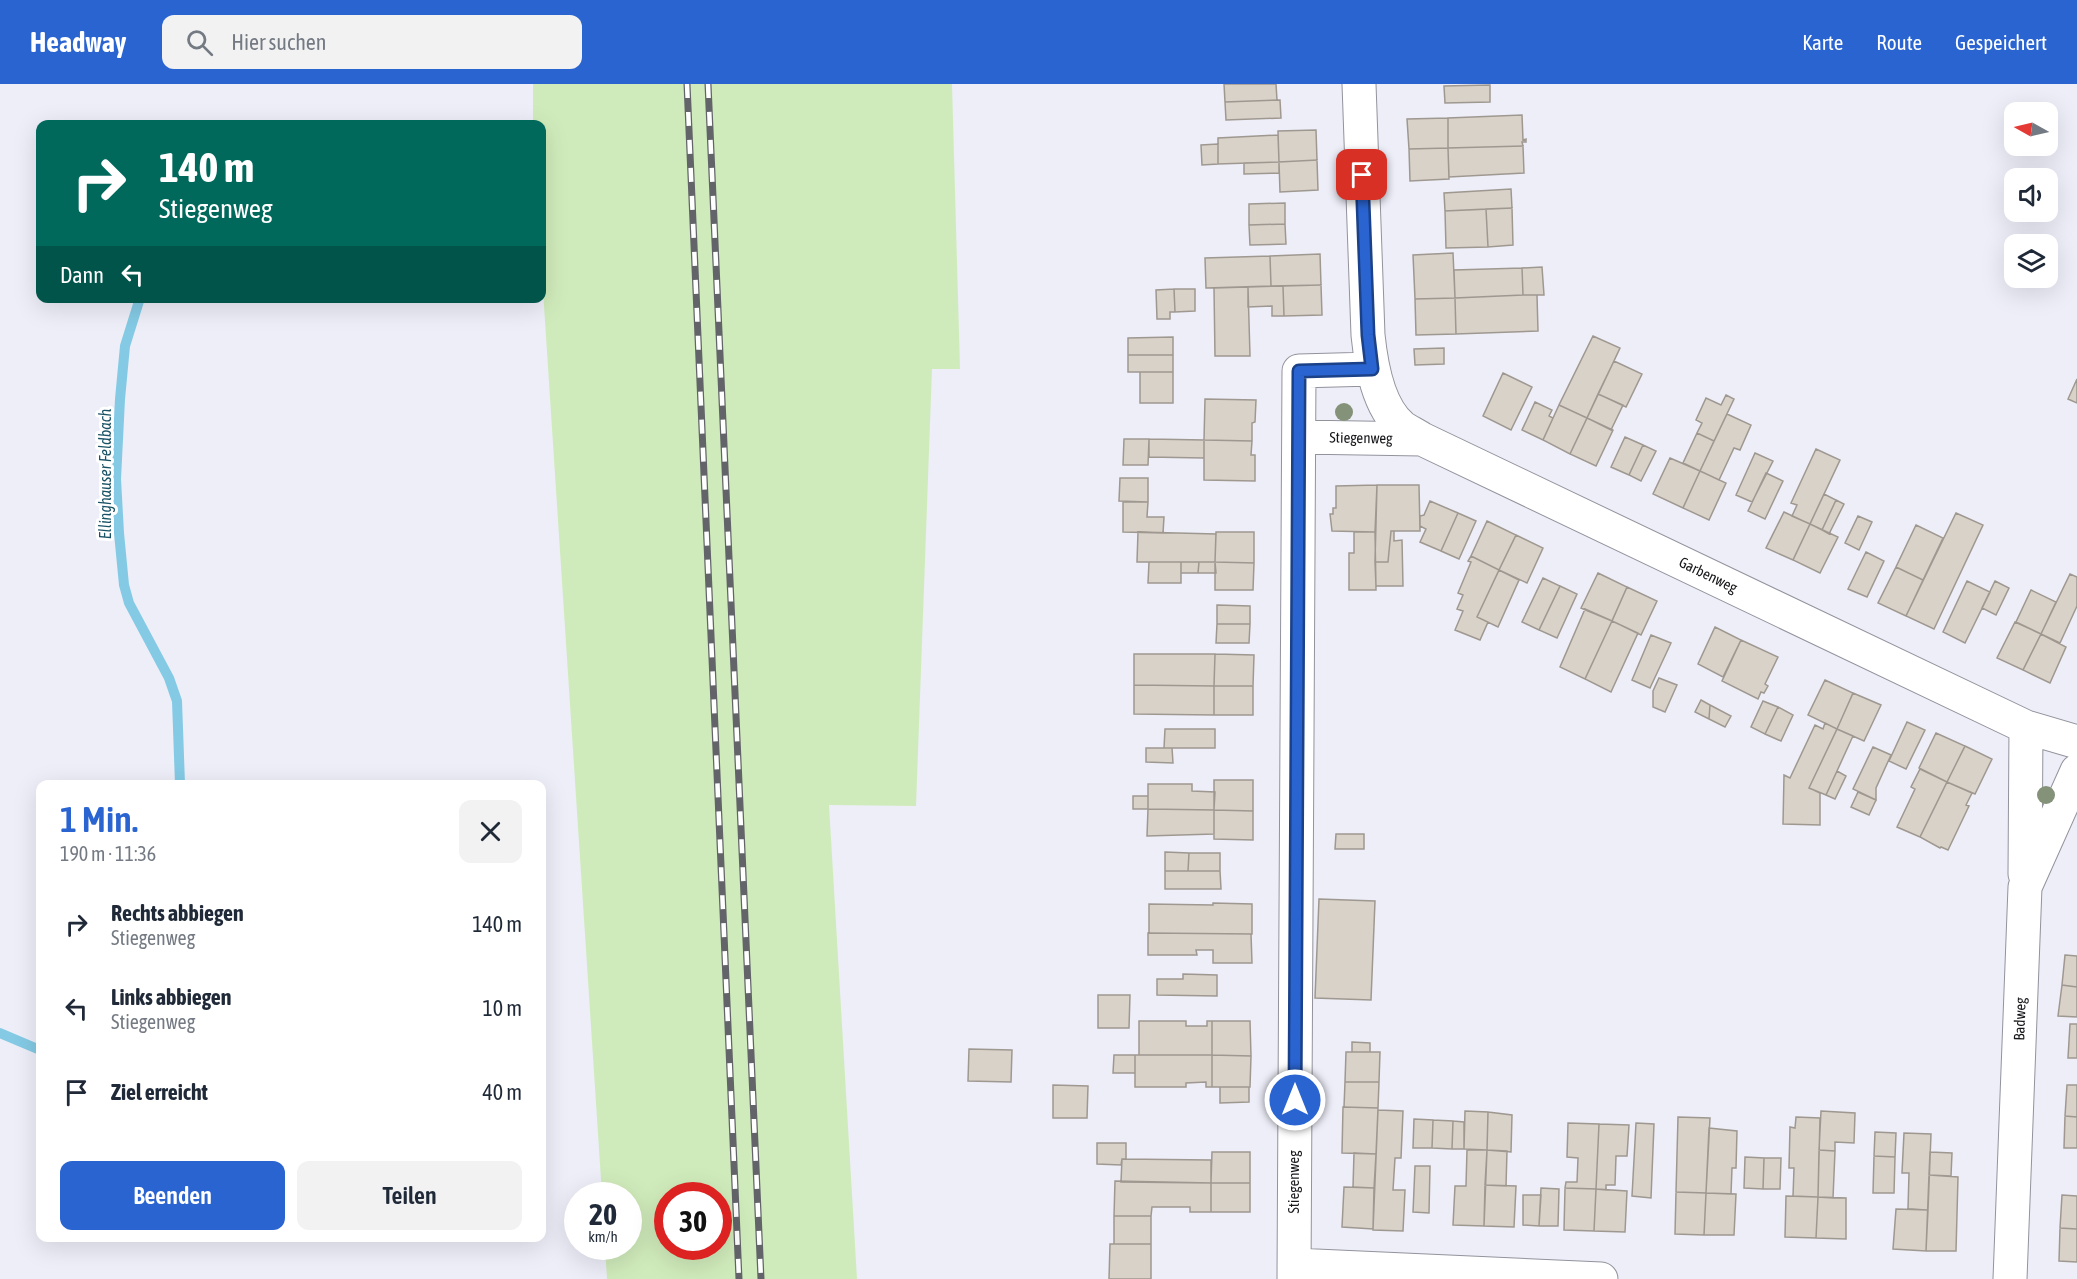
<!DOCTYPE html>
<html lang="de">
<meta charset="utf-8">
<style>
:root{--surface:#fff;--page:#f2f2f3;--text:#1f2937;--muted:#747a83;--accent:#2a64d1}
body{margin:0;font-family:"Asap Condensed",sans-serif;background:var(--page);color:var(--text);height:100vh;display:flex;flex-direction:column;font-size:22px;white-space:nowrap}
*{box-sizing:border-box;margin:0}
p{font-size:20px;color:var(--muted)}
.icon{flex:none;width:33px;height:33px;fill:none;stroke:currentColor;stroke-width:2;stroke-linecap:round;stroke-linejoin:round}
.map{position:relative;flex:1;overflow:hidden}
.details{position:absolute;left:36px;top:696px;width:510px;height:462px;display:flex;flex-direction:column;background:var(--surface);border-radius:12px;box-shadow:0 6px 24px #0002}
.details>*{flex:none}
.banner{position:absolute;left:36px;top:36px;width:510px;height:183px;border-radius:12px;box-shadow:0 6px 24px #0002;background:#00695c;color:#fff;overflow:hidden}
.needle{width:39px;rotate:278deg}
.fabs{position:absolute;left:2004px;top:18px;display:grid;gap:12px}
.fabs a{display:grid;place-items:center;width:54px;height:54px;border-radius:12px;background:var(--surface);box-shadow:0 6px 24px #0002;font-size:30px}
.speed{position:absolute;left:564px;top:1098px;display:flex;gap:12px;font-size:30px;font-weight:700;text-align:center}
.speed>*{display:grid;place-content:center;width:78px;height:78px;border-radius:50%;background:var(--surface);box-shadow:0 6px 24px #0002;line-height:1}
.speed small{font-size:15px;font-weight:400}
.speed .limit{border:9px solid #d22;background:#fff;color:#111}
.pin{position:absolute;display:grid;place-items:center;width:51px;height:51px;color:#fff;margin:-26px;border-radius:12px;box-shadow:0 3px 9px #0006}
.me{position:absolute;width:66px;margin:-33px;rotate:0deg;stroke-linejoin:round;filter:drop-shadow(0 0 4px #0008)}
.turn{display:flex;align-items:center;gap:21px;height:126px;padding:0 24px;font-size:27px}
.turn .icon{width:78px;height:78px;stroke-width:2.5}
.turn b{display:block;font-size:42px;line-height:51px}
.then{display:flex;align-items:center;height:57px;padding:0 24px;background:#0003;gap:12px;font-size:22px}
.round{display:grid;place-items:center;flex:none;width:63px;height:63px;border-radius:12px;background:var(--page)}
.headline{display:flex;align-items:center;justify-content:space-between;height:102px;padding:0 24px}
h1{font-size:36px;font-weight:600;line-height:45px;color:var(--accent)}
.action{display:flex;gap:12px;margin-top:auto;padding:12px 24px}
.action a{flex:1;height:69px;border-radius:12px;background:var(--accent);color:#fff;font-size:24px;font-weight:600;line-height:69px;text-align:center}
.action a+a{background:var(--page);color:var(--text)}
ul{padding:0;list-style:none}
li{display:flex;align-items:center;gap:18px;height:84px;padding:0 24px}
li div{flex:1}
li b{display:block;font-size:22px}
li em{font-style:normal}
header{display:flex;align-items:center;gap:36px;box-sizing:border-box;height:84px;padding:0 30px;background:var(--accent);color:#fff}
header strong{font-size:28px}
nav{display:flex;gap:33px;margin-inline-start:auto;font-size:21px}
.search{width:420px;height:54px;background:var(--page);display:flex;align-items:center;gap:15px;box-sizing:border-box;padding:0 21px;border-radius:12px;color:var(--muted);font-size:22px}
.map>svg:first-child{display:block}
.green{fill:#d0ebbb;fill-rule:evenodd}
.lines{fill:none;stroke-linecap:round;stroke-linejoin:round}
.stream{stroke:#84cae4;stroke-width:10}
.building{fill:#d9d2c9;stroke:#9f9891;stroke-width:1.5}
.minor-casing{stroke:#92939d;stroke-width:35}
.minor{stroke:#fff;stroke-width:33}
.rail-casing{stroke:#63646a;stroke-width:7}
.rail{stroke:#fff;stroke-width:4.5;stroke-dasharray:14;stroke-linecap:butt}
.tree{fill:#839278}
.route-casing{stroke:#1b4188;stroke-width:15}
.route{stroke:#2a64d1;stroke-width:10}
.labels{text-anchor:middle;stroke-width:6;stroke-linejoin:round;paint-order:stroke}
.street-label{font-size:15px;fill:#17171b;stroke:#fff}
.water-label{font-size:16px;font-style:italic;fill:#195265;stroke:#fff}
</style>
<header>
<strong>Headway</strong>
<div class="search"><svg class="icon" aria-label="search" viewBox="0 0 24 24"><circle cx="10" cy="10" r="6"/><path d="M15 15l6 6"/></svg>Hier suchen</div>
<nav><a>Karte</a><a>Route</a><a>Gespeichert</a></nav>
</header>
<div class="map">
<svg width="2077" height="1195" viewBox="0 0 2077 1195">
<rect width="100%" height="100%" fill="#edeef8"/>
<path class="green" d="M533,0H952L960,285H932L916,722L829,721L857,1195H607L605,1163L628,1162V1112L602,1111L542,191V40H533ZM668,1112H718V1162H668Z"/>
<g class="lines">
<path class="stream" d="M140,214L125,262L120,315L116,395L119,449L124,501L129,519L169,594L177,617L180,700
M0,949L40,966"/>
</g>
<path class="building" d="M1224,0H1276L1277,16L1225,18Z
M1490,1V18L1445,19L1444,2Z
M1280,16L1281,34L1226,36L1225,18Z
M1522,31L1523,56L1526,55V58H1522L1523,62L1448,64V34Z
M1448,34V64L1409,65L1407,35Z
M1316,46L1317,76L1279,78L1278,47Z
M1278,51L1279,78L1218,80V54Z
M1218,60V80L1202,81L1201,61Z
M1523,62L1524,89L1449,93L1448,64Z
M1448,64L1449,95L1410,97L1409,65Z
M1317,76L1318,106L1280,108L1279,78Z
M1279,78V89L1244,90V79Z
M1511,105L1512,124L1445,127L1444,109Z
M1285,119V140L1249,141V120Z
M1512,124L1513,161L1488,163L1486,125Z
M1486,125L1488,163L1446,164L1445,127Z
M1285,140L1286,160L1250,161L1249,141Z
M1453,169L1455,214L1415,215L1413,171Z
M1320,170L1321,201L1271,202L1270,172Z
M1270,172L1271,202L1206,204L1205,174Z
M1542,183L1544,211H1523L1522,184Z
M1522,184L1523,211L1455,214L1454,186Z
M1321,201L1322,231L1284,232L1283,202Z
M1283,202L1284,232H1272V222L1248,223V203Z
M1248,203L1250,272H1215L1214,204Z
M1174,205H1195V227L1175,228Z
M1174,205L1175,228H1170V235H1157L1156,206Z
M1523,211H1537L1538,247L1456,250L1455,214Z
M1455,214L1456,250L1416,251L1415,215Z
M1593,252L1620,264L1587,334L1559,321Z
M1173,253V271H1128V254Z
M1444,264V280L1415,281L1414,265Z
M1128,271H1173V288H1128Z
M1614,277L1642,290L1626,323L1598,310Z
M1140,288H1173V319H1140Z
M1503,289L1532,303L1511,346L1483,332Z
M2077,295V319L2068,315Z
M1598,310L1623,321L1611,346L1587,334Z
M1726,311L1734,315L1714,357L1697,349L1702,339L1696,336L1706,314L1721,321Z
M1205,315L1256,316L1255,338L1252,339V357L1204,356Z
M1535,318L1552,326L1549,332L1553,334L1543,356L1522,346Z
M1559,321L1587,334L1570,370L1543,356Z
M1727,330L1751,341L1740,366L1734,364L1719,396L1700,387Z
M1587,334L1613,346L1596,382L1570,370Z
M1697,349L1714,357L1700,387L1683,379Z
M1625,353L1643,361L1629,391L1611,383Z
M1124,355H1149L1148,381H1123Z
M1149,355L1204,356V374L1149,373Z
M1204,356L1252,357L1251,371H1255V397L1204,396Z
M1643,361L1656,367L1641,397L1629,391Z
M1816,365L1840,376L1810,440L1792,432L1797,421L1791,419Z
M1755,369L1773,377L1752,418L1736,411Z
M1670,374L1700,387L1683,424L1653,410Z
M1700,387L1726,399L1709,436L1683,424Z
M1766,389L1783,397L1765,435L1748,427Z
M1120,394H1148V418L1119,417Z
M1377,401L1375,448L1332,447L1330,430H1333V424H1336V402Z
M1377,401H1419L1420,447H1391L1388,478H1375Z
M1824,410L1836,416L1822,446L1810,440Z
M1836,416L1844,420L1829,450L1822,446Z
M1430,417L1458,429L1441,467L1420,458L1426,445L1420,442V432L1424,431Z
M1123,418H1148L1147,433H1164L1163,449L1123,448Z
M1784,428L1810,440L1793,476L1766,464Z
M1458,429L1476,437L1459,475L1441,467Z
M1956,429L1983,441L1934,545L1906,532Z
M1858,432L1872,438L1859,466L1845,459Z
M1487,437L1516,451L1499,486L1471,472Z
M1810,440L1838,453L1820,489L1793,476Z
M1916,441L1943,454L1923,496L1896,483Z
M1391,447H1394V457L1402,456L1403,502H1376L1375,478H1388Z
M1138,448L1216,450L1215,478H1137Z
M1216,448H1254V479L1215,478Z
M1354,448H1375L1376,506H1349V469H1354Z
M1516,451L1543,464L1527,499L1499,486Z
M1866,468L1884,477L1867,513L1848,505Z
M1471,472L1499,486L1477,533L1488,538L1480,556L1455,546L1463,527L1457,525L1463,511L1458,509L1471,478L1468,477Z
M1149,478H1181V499H1148Z
M1181,478H1199L1198,489H1181Z
M1199,478H1215L1216,489H1198Z
M1215,478L1254,479L1253,506H1215Z
M1896,483L1923,496L1906,532L1878,519Z
M1499,486L1519,496L1498,543L1477,533Z
M1598,489L1627,503L1612,537L1581,524Z
M2070,490L2077,493V522L2060,559L2041,550Z
M1543,494L1560,502L1539,546L1522,538Z
M1967,497L1990,508L1965,559L1943,548Z
M1995,497L2009,504L1996,531L1982,524Z
M1560,502L1577,510L1557,554L1539,546Z
M1627,503L1657,517L1641,551L1612,537Z
M2031,506L2056,518L2041,550L2016,538Z
M1217,521L1250,522V540H1217Z
M1585,525L1612,537L1585,595L1560,583Z
M1612,537L1638,549L1611,608L1585,595Z
M2015,538L2041,550L2023,586L1997,574Z
M1217,540H1250L1249,559H1216Z
M1715,543L1741,556L1723,593L1698,580Z
M2041,550L2066,563L2050,599L2023,586Z
M1651,551L1671,559L1650,604L1632,596Z
M1741,556L1778,573L1765,600L1768,602L1764,609L1761,608L1758,615L1722,597Z
M1134,570H1215L1214,602L1134,601Z
M1215,570L1254,571L1253,602H1214Z
M1659,594L1677,601L1665,628L1653,623V607Z
M1825,596L1853,609L1837,645L1808,631Z
M1134,601L1214,602V631L1134,630Z
M1214,602H1253V631H1214Z
M1853,609L1881,621L1864,657L1837,645Z
M1701,616L1710,621L1709,635L1695,628Z
M1763,617L1778,623L1765,650L1751,643Z
M1710,621L1731,632L1725,643L1709,635Z
M1778,623L1793,631L1781,657L1765,650Z
M1907,638L1925,646L1906,685L1889,677Z
M1825,639L1837,645L1809,704L1820,709V741L1783,740L1784,691L1790,694L1815,641L1823,645Z
M1165,645H1215V664H1164Z
M1837,645L1853,652L1826,711L1809,704Z
M1936,649L1965,662L1947,698L1919,684Z
M1965,662L1992,675L1975,710L1947,698Z
M1873,663L1891,671L1876,704V716L1853,705Z
M1146,664H1172L1173,679L1146,678Z
M1920,685L1947,698L1920,753L1897,743L1915,705L1911,703Z
M1837,687L1846,692L1835,715L1826,711Z
M1214,696H1253V727L1214,726Z
M1947,698L1972,709L1966,721L1969,722L1948,766L1941,763L1940,764L1920,753Z
M1148,700H1192V707L1215,708L1214,726L1148,725Z
M1858,708L1876,716L1869,731L1851,723Z
M1133,712H1148V725H1133Z
M1148,725L1214,726V750L1147,752Z
M1214,726L1253,727V756L1214,755Z
M1336,750H1364V765H1335Z
M1165,768L1189,769L1188,787H1165Z
M1189,769H1220V787H1188Z
M1165,787H1220L1221,805H1165Z
M1319,815L1375,817L1371,916L1315,914Z
M1213,819L1252,820V850L1149,849V820L1213,821Z
M1148,849L1251,850L1252,879H1213V866H1196L1197,871H1148Z
M2065,871L2077,872V903L2062,901Z
M1183,890L1217,891V912L1157,911V895H1183Z
M2062,901L2077,903V933L2058,932Z
M1098,911H1130L1129,944H1098Z
M1139,937H1186V942H1207V937H1212V971H1139Z
M1212,937H1250L1251,972L1212,971Z
M2070,940H2077V974H2068Z
M1352,958L1370,959V968H1352Z
M969,965L1012,966L1011,998L968,997Z
M1346,968H1380L1379,998H1345Z
M1114,971H1135V989H1113Z
M1135,971H1212V1003H1206V998L1186,999V1003H1135Z
M1212,971L1251,972L1250,1003H1212Z
M1345,998H1379L1378,1024L1344,1023Z
M1053,1001L1088,1002L1087,1034H1053Z
M2067,1001H2077V1033L2065,1032Z
M1220,1003H1249V1018L1220,1019Z
M1343,1023L1378,1024L1376,1070L1342,1069Z
M1378,1026L1403,1027L1401,1074H1395L1393,1106H1405L1403,1147L1373,1146Z
M1465,1027L1488,1028L1487,1066L1464,1065Z
M1821,1027L1855,1029L1854,1059L1835,1058V1067L1819,1066Z
M1488,1028L1512,1031L1511,1068L1487,1066Z
M2065,1032L2077,1033V1064H2064Z
M1678,1033L1710,1034L1706,1109L1676,1108Z
M1796,1033L1820,1034L1818,1113L1793,1112L1794,1084H1789L1790,1043L1795,1044Z
M1414,1035L1433,1036L1432,1064H1413Z
M1433,1036L1453,1037L1452,1065L1432,1064Z
M1453,1037L1464,1038V1065H1452Z
M1568,1039L1599,1040L1596,1105L1565,1104L1566,1098H1577L1578,1074L1567,1073Z
M1636,1039L1654,1040L1651,1114L1632,1112Z
M1599,1040L1629,1041L1627,1072H1616L1615,1101H1606V1106L1596,1105Z
M1709,1044L1737,1047L1736,1084H1732L1731,1110L1706,1109Z
M1875,1048L1896,1049L1895,1073L1874,1072Z
M1904,1049L1931,1050L1928,1126L1908,1125L1909,1089H1902Z
M1097,1059H1126V1075H1122L1121,1081L1097,1080Z
M1467,1066H1487L1484,1142L1453,1141L1455,1102H1466Z
M1487,1066L1507,1067L1506,1102L1485,1101Z
M1819,1066L1835,1067L1833,1114L1818,1113Z
M1212,1068H1250V1099H1211Z
M1930,1068L1952,1069L1951,1092L1929,1091Z
M1354,1069L1376,1070L1374,1104L1353,1103Z
M1874,1072L1895,1073L1894,1109H1873Z
M1745,1073L1764,1074L1763,1105L1744,1104Z
M1764,1074H1781L1780,1105H1763Z
M1122,1075L1211,1076V1099L1121,1098Z
M1415,1082H1430L1429,1129L1413,1128Z
M1929,1091L1958,1093L1956,1167H1926Z
M1115,1097L1211,1099V1128H1190V1123H1152L1151,1132H1114Z
M1211,1099H1250V1128H1211Z
M1485,1101L1516,1102L1514,1143L1484,1142Z
M1344,1103L1374,1104L1373,1145L1342,1143Z
M1541,1104L1559,1105L1558,1142H1539Z
M1565,1104L1596,1105L1594,1147L1564,1146Z
M1596,1105L1627,1107L1625,1148L1594,1147Z
M1676,1108L1706,1109L1704,1151L1675,1150Z
M1706,1109L1736,1110L1734,1151H1704Z
M1523,1111H1541L1539,1142L1523,1141Z
M2062,1111L2077,1112V1145L2060,1144Z
M1786,1112L1818,1113L1816,1154L1785,1153Z
M1818,1113L1846,1114V1155L1816,1154Z
M1896,1125L1928,1126L1926,1167L1893,1165Z
M1114,1132H1151V1160H1114Z
M2060,1144L2077,1145V1178L2059,1177Z
M1110,1160H1151V1195H1109Z"/>
<g class="lines">
<defs>
<path id="minor" d="M1359,0L1368,251C1371,280 1378,323 1402,343C1408,347 1416,351 1422,355L2026,643L2077,658
M1299,353L1422,355
M2025,790L2026,643
M1294,1181L1601,1195
M1294,1195L1299,287L1372,285
M2010,1195L2025,803L2077,687"/>
</defs>
<use href="#minor" class="minor-casing"/>
<use href="#minor" class="minor"/>
<defs>
<path id="rail" d="M687,0L739,1195
M708,0L761,1195"/>
</defs>
<use href="#rail" class="rail-casing"/>
<use href="#rail" class="rail"/>
</g>
<g class="tree">
<circle cx="1344" cy="328" r="9"/>
<circle cx="2046" cy="711" r="9"/>
</g>
<g class="lines">
<defs>
<path id="route" d="M1295,1016L1299,287L1372,285L1368,251L1362,91"/>
</defs>
<use href="#route" class="route-casing"/>
<use href="#route" class="route"/>
</g>
<g class="labels">
<g class="street-label">
<text transform="translate(1361 354) rotate(1)" y="5">Stiegenweg</text>
<text transform="translate(1708 491) rotate(26)" y="5">Garbenweg</text>
<text transform="translate(2020 935) rotate(-88)" y="5">Badweg</text>
<text transform="translate(1294 1098) rotate(-90)" y="5">Stiegenweg</text>
</g>
<g class="water-label">
<text transform="translate(105 390) rotate(-90)" y="6">Ellinghauser Feldbach</text>
</g>
</g>
</svg>
<div class="fabs">
<a><svg class="needle" viewBox="-14 -14 28 28"><path d="M0-13l5 13h-10z" fill="#e53935"/><path d="M0 13l5-13h-10z" fill="#747a83"/></svg></a>
<a><svg class="icon" aria-label="sound" viewBox="0 0 24 24"><path d="M4 9h4l5-4v14l-5-4H4zM17 9q2 3 0 6"/></svg></a>
<a><svg class="icon" aria-label="layers" viewBox="0 0 24 24"><path d="M12 4l9 5-9 5-9-5zM3 14l9 5 9-5"/></svg></a>
</div>
<div class="speed"><div>20<small>km/h</small></div><div class="limit">30</div></div>
<div class="pin" style="left:1362px;top:91px;background:#d93025"><svg class="icon" aria-label="arrive" viewBox="0 0 24 24"><path d="M6 21V4h12l-3 4 3 4H6"/></svg></div>
<svg class="me" style="left:1295px;top:1016px" viewBox="-20 -20 40 40"><circle r="17" fill="#2a64d1" stroke="#fff" stroke-width="3"/><path d="M0-11L8 9 0 5-8 9z" fill="#fff"/></svg>
<div class="banner">
<div class="turn"><svg class="icon" aria-label="right" viewBox="0 0 24 24"><path d="M7 20v-9h11M14 6l5 5-5 5"/></svg><div><b>140 m</b>Stiegenweg</div></div>
<div class="then">Dann<svg class="icon" aria-label="left" viewBox="0 0 24 24"><path d="M17 20v-9H6M10 6l-5 5 5 5"/></svg></div>
</div>
<section class="details">
<div class="headline"><div><h1>1 Min.</h1><p>190 m · 11:36</p></div><a class="round"><svg class="icon" aria-label="close" viewBox="0 0 24 24"><path d="M6 6l12 12M18 6L6 18"/></svg></a></div>
<ul>
<li><svg class="icon" aria-label="right" viewBox="0 0 24 24"><path d="M7 20v-9h11M14 6l5 5-5 5"/></svg><div><b>Rechts abbiegen</b><p>Stiegenweg</p></div><em>140 m</em></li>
<li><svg class="icon" aria-label="left" viewBox="0 0 24 24"><path d="M17 20v-9H6M10 6l-5 5 5 5"/></svg><div><b>Links abbiegen</b><p>Stiegenweg</p></div><em>10 m</em></li>
<li><svg class="icon" aria-label="arrive" viewBox="0 0 24 24"><path d="M6 21V4h12l-3 4 3 4H6"/></svg><div><b>Ziel erreicht</b></div><em>40 m</em></li>
</ul>
<div class="action"><a>Beenden</a><a>Teilen</a></div>
</section>
</div>
